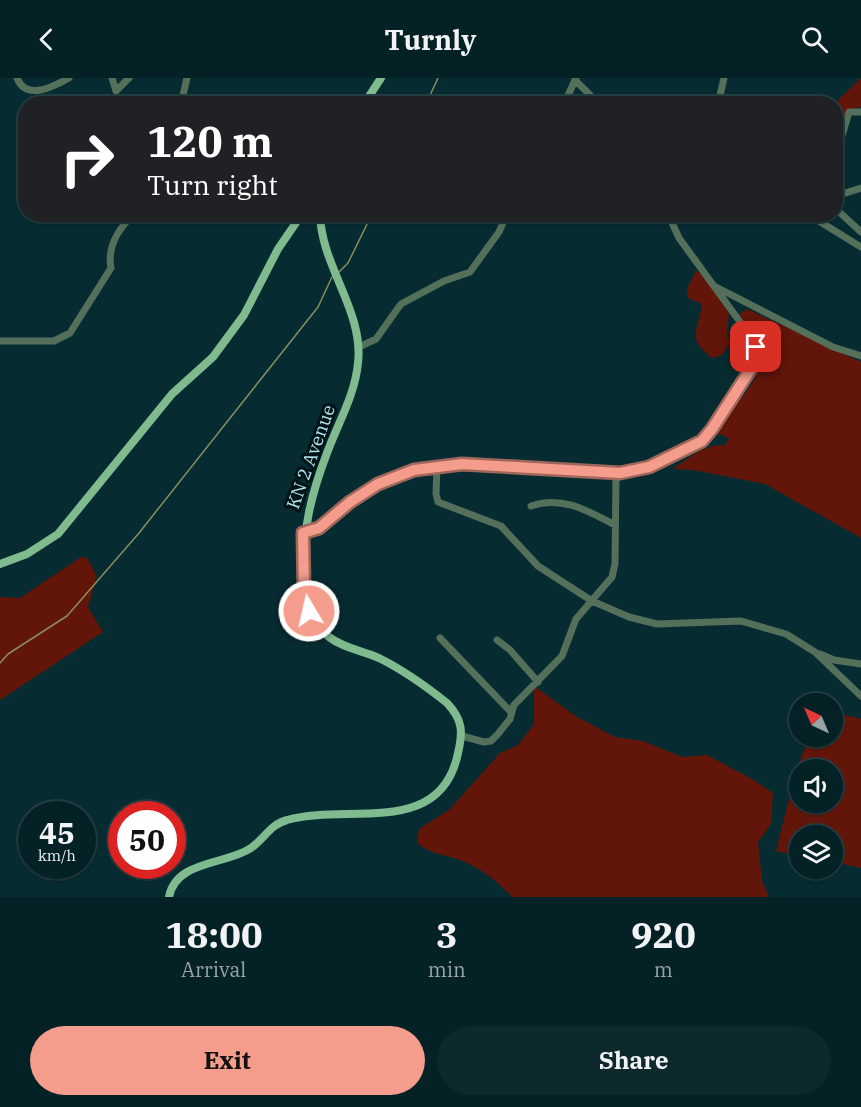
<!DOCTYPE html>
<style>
:root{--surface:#042126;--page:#0d292e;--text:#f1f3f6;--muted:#97a3a7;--line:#253e43;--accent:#f49d8c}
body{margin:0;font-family:"IBM Plex Serif",serif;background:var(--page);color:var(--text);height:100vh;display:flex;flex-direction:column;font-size:22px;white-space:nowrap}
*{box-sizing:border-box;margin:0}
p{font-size:20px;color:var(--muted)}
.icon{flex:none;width:33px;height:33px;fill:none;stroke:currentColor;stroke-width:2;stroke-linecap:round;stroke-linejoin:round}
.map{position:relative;height:819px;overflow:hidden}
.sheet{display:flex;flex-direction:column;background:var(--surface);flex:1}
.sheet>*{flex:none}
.hud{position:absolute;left:18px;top:18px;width:825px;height:126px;border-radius:24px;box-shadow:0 2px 4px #0004,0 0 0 2px var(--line);background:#202124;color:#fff;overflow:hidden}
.needle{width:39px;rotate:316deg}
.controls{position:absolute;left:789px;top:615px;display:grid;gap:12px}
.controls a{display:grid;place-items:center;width:54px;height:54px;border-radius:50%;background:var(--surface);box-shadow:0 2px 4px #0004,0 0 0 2px var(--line);font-size:30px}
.speed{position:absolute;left:18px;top:723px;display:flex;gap:12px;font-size:30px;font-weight:700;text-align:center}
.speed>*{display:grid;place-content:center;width:78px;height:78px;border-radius:50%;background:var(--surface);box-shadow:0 2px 4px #0004,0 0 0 2px var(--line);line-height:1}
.speed small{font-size:15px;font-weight:400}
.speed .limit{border:9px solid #d22;background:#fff;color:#111}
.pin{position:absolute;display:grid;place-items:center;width:51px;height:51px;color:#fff;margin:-26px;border-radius:12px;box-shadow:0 3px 9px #0006}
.me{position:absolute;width:66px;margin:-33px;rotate:351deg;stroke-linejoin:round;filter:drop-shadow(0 0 4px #0008)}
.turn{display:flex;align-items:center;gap:21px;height:126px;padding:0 30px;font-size:27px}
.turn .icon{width:78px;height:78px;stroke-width:2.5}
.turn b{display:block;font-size:42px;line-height:51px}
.eta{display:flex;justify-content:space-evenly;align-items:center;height:102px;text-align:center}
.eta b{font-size:36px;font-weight:800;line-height:42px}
.primary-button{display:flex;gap:12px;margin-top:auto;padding:12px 30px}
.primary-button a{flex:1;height:69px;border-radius:36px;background:var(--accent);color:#111;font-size:24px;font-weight:800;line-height:69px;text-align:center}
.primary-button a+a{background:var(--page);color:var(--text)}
header{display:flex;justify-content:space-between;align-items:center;height:78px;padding:0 30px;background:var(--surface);font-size:27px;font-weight:800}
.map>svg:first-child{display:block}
.green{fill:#62160a;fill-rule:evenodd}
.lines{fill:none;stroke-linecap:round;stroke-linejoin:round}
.stream{stroke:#8b8c5e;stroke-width:1.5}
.minor{stroke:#54705b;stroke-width:7}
.major{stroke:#7fbb8e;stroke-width:8}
.route-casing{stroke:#9f665b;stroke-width:15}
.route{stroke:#f49d8c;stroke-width:10}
.labels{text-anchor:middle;stroke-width:6;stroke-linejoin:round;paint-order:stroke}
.street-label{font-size:18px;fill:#b6e8f2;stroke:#001317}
</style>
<header><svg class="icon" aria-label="back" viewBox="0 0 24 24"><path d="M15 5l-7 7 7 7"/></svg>Turnly<svg class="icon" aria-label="search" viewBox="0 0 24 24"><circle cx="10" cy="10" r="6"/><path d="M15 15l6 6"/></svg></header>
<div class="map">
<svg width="861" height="819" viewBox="0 0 861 819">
<rect width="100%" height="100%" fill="#062c32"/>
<path class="green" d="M861,0V29L848,32L836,73L834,26Z
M696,192L706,200L729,236L727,255L730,265L722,277L712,280C686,260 698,254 702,226L688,220L687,211Z
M747,231L861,284V460L765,406L693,392L673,391C688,380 705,366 725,367L729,360L717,355C720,344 727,337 735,328C767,289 770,277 738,237Z
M81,479L87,480L97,498L88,529L103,554L0,622V519L20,520Z
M534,608L577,639L615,659L643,663L682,679L707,677L752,701L773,715L771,746L758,764L762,803L769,819H512C498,803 478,788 457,781C438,775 434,777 417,765L419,751L449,732L500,675L518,667L534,646Z
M833,634L861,641V790L833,784L832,758H800L799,778L776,773L795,696L809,659L832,658ZM800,692H832V724H800Z"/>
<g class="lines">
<path class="stream" d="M426,26L438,0
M339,194L348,185L372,136
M0,585L8,576L67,538L139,455L318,229L332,199"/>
<path class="minor" d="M17,0C26,23 53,9 69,0
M112,0L116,13L129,0
M575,2L599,26
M181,26L187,0
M564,26L576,0
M718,26L724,0
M836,78L849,34H861
M836,118L861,110
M836,131L861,154
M802,136L814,140L861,169
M714,208L833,269L861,278
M0,263H54L70,255L111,190C107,168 118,151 134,136
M359,269L376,261L401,226L444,203L470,194L499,154L507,136
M437,388L436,416L438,424L501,448L538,488L592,523L629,539L657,546L741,543L786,556L815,574L861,618
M531,428C562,417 588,433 615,447
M303,455L319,450L350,424L378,406L414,392L462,385L490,389L620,395L649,389L702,363L712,351L754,287L756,266L679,160L668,136
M440,560L511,634
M497,562L510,572L538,604
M820,576L834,582L861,586
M462,658L484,664L491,663L498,656L510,641L514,627L562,578L576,541L612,499L615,486L616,395"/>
<path class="major" d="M364,26L381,0
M0,486L27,476L58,456L172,316L213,279L244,237L278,171L302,136
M169,819C176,782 226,787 251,770C264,761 271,746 287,742C348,725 441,760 458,675C463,654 463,642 447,625C427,609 403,592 379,580C363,573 343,570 329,559C309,544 305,522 304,499C302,453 311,417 327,375C338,345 355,317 358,285C364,233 321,188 320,136"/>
</g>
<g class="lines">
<defs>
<path id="route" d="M309,533L304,513L303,455L319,450L350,424L378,406L414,392L462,386L620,395L649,389L702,363L712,351L754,286L756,269"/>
</defs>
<use href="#route" class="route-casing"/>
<use href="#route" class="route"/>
</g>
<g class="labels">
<g class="street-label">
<text transform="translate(311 379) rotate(-70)" y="6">KN 2 Avenue</text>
</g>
</g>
</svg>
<div class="controls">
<a><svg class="needle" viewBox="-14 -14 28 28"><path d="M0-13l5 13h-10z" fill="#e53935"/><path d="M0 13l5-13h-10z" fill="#97a3a7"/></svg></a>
<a><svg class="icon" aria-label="sound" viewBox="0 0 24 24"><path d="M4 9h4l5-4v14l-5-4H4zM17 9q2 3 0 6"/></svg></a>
<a><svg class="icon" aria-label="layers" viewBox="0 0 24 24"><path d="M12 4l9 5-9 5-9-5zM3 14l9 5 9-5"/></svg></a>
</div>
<div class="speed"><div>45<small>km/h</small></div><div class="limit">50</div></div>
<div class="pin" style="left:756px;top:269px;background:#d93025"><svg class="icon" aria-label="arrive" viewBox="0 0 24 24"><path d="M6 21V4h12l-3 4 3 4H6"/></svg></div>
<svg class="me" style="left:309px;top:533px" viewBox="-20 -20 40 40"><circle r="17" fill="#f49d8c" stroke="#fff" stroke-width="3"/><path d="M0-11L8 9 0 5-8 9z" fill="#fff"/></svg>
<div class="hud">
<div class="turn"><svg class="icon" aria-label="right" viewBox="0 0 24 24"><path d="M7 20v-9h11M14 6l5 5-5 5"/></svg><div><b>120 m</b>Turn right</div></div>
</div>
</div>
<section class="sheet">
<div class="eta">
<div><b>18:00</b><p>Arrival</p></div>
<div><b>3</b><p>min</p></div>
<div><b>920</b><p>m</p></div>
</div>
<div class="primary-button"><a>Exit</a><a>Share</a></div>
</section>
